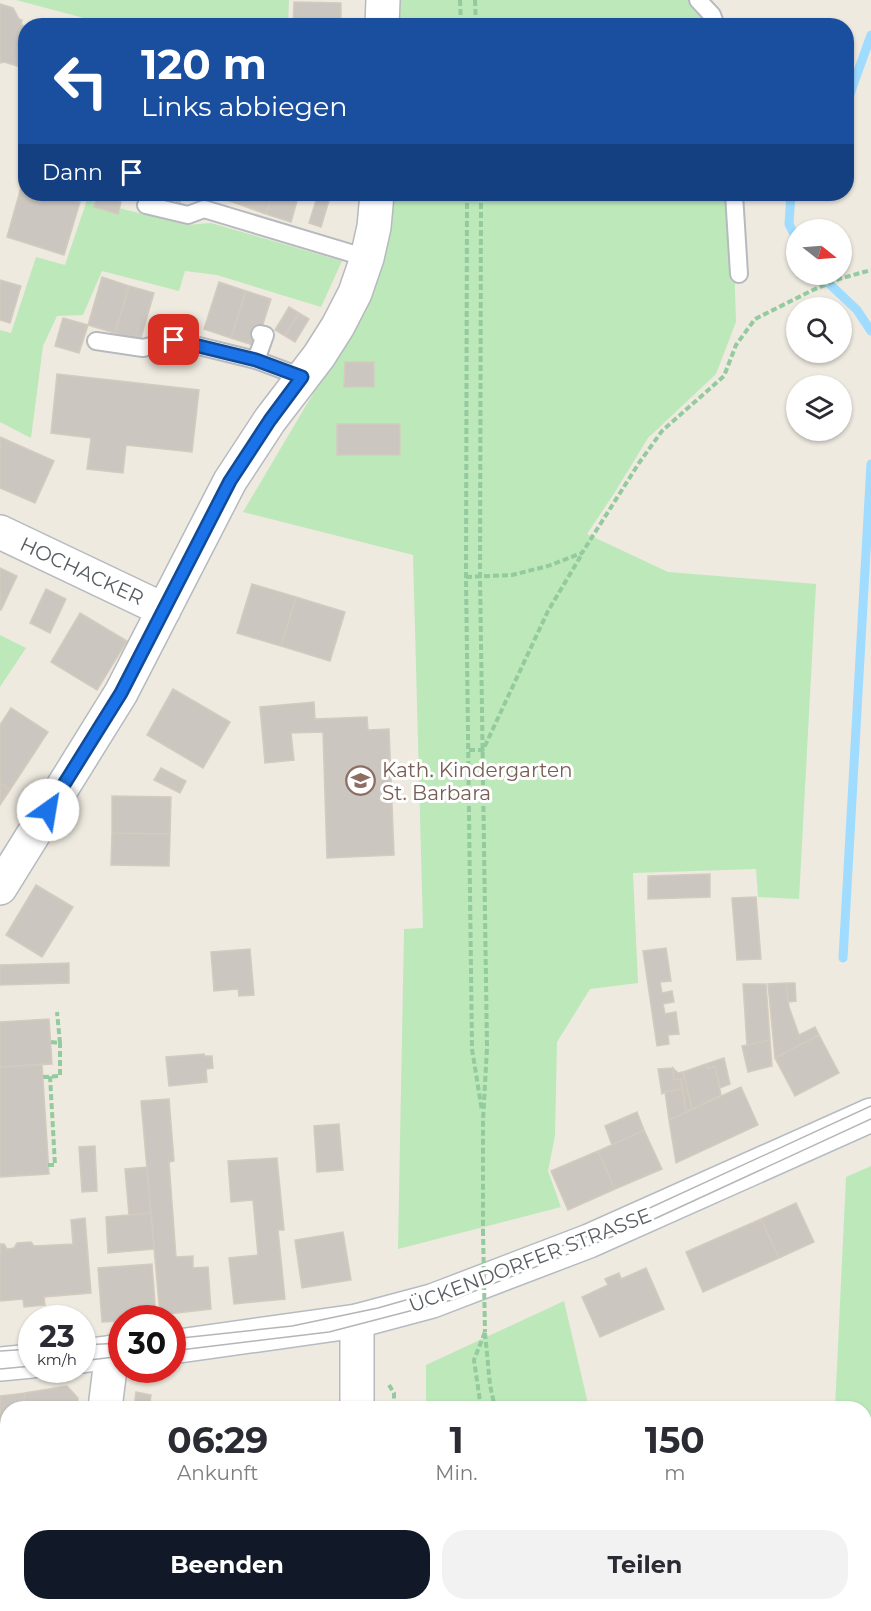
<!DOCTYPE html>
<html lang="de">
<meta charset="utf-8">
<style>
:root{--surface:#fff;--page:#f2f2f3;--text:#2b2b33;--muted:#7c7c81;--accent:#111827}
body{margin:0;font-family:Montserrat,sans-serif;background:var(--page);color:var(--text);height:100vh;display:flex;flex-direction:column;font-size:22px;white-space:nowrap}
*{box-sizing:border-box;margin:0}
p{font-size:20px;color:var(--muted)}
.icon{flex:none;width:33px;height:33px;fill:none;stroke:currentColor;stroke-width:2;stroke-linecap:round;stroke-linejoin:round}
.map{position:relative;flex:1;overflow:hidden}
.sheet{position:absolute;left:0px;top:1401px;width:872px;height:210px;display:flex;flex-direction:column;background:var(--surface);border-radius:24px 24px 0 0;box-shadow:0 2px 4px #0004}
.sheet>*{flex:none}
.banner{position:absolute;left:18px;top:18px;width:836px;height:183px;border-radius:24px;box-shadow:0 2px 4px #0004;background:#1a4fa0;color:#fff;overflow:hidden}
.needle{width:39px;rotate:107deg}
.tools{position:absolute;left:786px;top:219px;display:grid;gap:12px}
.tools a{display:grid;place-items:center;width:66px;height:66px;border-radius:50%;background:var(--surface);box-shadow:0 2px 4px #0004;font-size:30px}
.speed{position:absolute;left:18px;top:1305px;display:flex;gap:12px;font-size:30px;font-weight:700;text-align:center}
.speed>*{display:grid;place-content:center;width:78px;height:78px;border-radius:50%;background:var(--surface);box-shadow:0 2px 4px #0004;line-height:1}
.speed small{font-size:15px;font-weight:400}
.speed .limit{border:9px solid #d22;background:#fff;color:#111}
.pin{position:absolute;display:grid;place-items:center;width:51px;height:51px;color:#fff;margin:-26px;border-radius:12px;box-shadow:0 3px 9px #0006}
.me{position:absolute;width:66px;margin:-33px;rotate:32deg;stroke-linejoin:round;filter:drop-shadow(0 0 4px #0008)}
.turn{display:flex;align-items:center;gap:21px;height:126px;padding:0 24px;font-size:27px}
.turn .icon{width:78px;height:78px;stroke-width:2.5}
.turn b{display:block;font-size:42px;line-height:51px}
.then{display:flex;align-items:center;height:57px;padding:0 24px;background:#0003;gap:12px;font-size:22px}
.eta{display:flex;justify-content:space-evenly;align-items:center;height:102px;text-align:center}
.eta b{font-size:36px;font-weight:700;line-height:42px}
.button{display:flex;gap:12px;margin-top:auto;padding:12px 24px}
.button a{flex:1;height:69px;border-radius:24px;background:var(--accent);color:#fff;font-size:24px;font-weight:700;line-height:69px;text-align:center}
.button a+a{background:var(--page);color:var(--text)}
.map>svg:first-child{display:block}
.green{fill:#bde8ba}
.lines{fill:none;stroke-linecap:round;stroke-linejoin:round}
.stream{stroke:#9fdcff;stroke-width:9}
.building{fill:#cbc6bf;stroke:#d3cbbe;stroke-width:1.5}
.service-casing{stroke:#b6babe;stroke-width:20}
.minor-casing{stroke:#b6babe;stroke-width:36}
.secondary-casing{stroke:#b6bbc1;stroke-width:36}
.path{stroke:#93ca9e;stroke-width:4;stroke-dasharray:6 3;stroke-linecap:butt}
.service{stroke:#fff;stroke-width:16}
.minor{stroke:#fff;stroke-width:33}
.secondary{stroke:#fff;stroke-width:33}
.tram{stroke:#b4b5b6;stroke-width:1.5}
.path-bridge{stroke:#93ca9e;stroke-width:4;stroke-dasharray:6 3;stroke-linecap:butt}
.route-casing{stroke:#114b97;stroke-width:15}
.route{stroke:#1a73e8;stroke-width:10}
.labels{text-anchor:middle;stroke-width:6;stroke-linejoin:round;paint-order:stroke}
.street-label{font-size:20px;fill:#595e63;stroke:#fff}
.education-label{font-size:20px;fill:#785e54;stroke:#fff;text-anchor:start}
</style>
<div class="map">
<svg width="871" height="1611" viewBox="0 0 871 1611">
<rect width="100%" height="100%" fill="#eeeae0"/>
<path class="green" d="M16,0H289L288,25H110Z
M395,0H708L722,26H394Z
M389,194H732L736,322L716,374L648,438L615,492L587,534L668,572L816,584L799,899L758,897L756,869L633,873L638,983L590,989L557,1042L555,1136L548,1171L561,1207L398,1249L404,929L423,928L413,555L243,512L350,331L377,281L388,228Z
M87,200L187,225L211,223L342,261L321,307L217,275L185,271L179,291L102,271L83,315L57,316L43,346L31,438L0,422V330L11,333L36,257L65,265Z
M0,635L26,648L0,687Z
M871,1166V1611H427V1604H864V1408H835L846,1177Z
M564,1301L589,1408H426V1365Z"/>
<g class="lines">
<path class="stream" d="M846,105L871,35
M791,194L789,224L796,238
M819,274L857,310L871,331
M843,958L871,464"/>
</g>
<path class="building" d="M294,2L341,3V26H293Z
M0,4L13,8L19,19L22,20L21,25L26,26V52L21,67L4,62L0,63Z
M22,184L26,185V194H52L80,202L64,255L7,237Z
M155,194H182L180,202Z
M229,194H272L266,214L227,200Z
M272,194H299L291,222L266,214Z
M318,194H331L321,227L309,223Z
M97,195L121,202L118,214L94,207Z
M102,277L129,286L115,333L88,325Z
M0,280L21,286L10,323L0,320Z
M219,282L246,291L231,338L204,329Z
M129,286L154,293L140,341L115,333Z
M246,291L271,299L256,346L231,338Z
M289,307L299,313L285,336L275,330Z
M299,313L309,319L295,342L285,336Z
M63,318L88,325L79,353L55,346Z
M345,362H374V387H344Z
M57,374L199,390L192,452L126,445L123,473L87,469L91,438L51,433Z
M337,424H400V455H337Z
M0,437L54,461L35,503L0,488Z
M0,568L17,576L1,610H0Z
M252,584L296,597L281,646L237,633Z
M46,589L66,599L50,633L30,623Z
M296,597L345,612L330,661L281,646Z
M80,613L127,641L97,690L51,662Z
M173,689L230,722L203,768L147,735Z
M314,702L315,719L367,717L368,730L389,729L394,855L327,858L323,732L291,733L294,760L265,763L260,707Z
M11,708L48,732L10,790L0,783V725Z
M161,768L186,781L180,793L154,780Z
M0,783L10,790L0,805Z
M112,796L171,797L170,834L112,833Z
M112,833L170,834L169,866L111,865Z
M710,874V897L648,899V876Z
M36,885L73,907L42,957L6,935Z
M756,897L761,959L737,960L732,898Z
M666,948L671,981L660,982L662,993L672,991L674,1002L663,1004L665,1014L676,1012L679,1034L668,1035L669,1044L657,1046L643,951Z
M250,949L254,995L239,996L238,989L214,991L211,952Z
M69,963V983L0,985V965Z
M786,983L789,1007L799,1035L815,1027L819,1035L775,1058L768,984Z
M786,983H795L796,1001L788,1002Z
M743,984H766L770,1040L747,1045Z
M49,1019L52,1064L0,1067V1022Z
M819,1035L839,1073L795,1096L775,1058Z
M770,1040L772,1066L748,1072L742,1046Z
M204,1054L205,1056H212L213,1068L206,1069L207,1082L169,1086L166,1057Z
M724,1058L730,1084L720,1088L715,1066L708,1069L706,1064Z
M0,1059V1067L42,1064L49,1174L0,1177Z
M706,1064L708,1069L715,1066L721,1095L692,1109L683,1072Z
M673,1068L674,1080L681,1079L682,1089L665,1092L662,1094L658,1069Z
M673,1068L678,1073L683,1072L692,1109L686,1112L681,1079L674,1080Z
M741,1087L758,1125L676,1163L669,1120Z
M683,1089L686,1112L669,1120L665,1092Z
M169,1099L174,1161L169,1162L176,1257L193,1256V1268L208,1267L211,1309L160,1315L141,1101Z
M637,1112L644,1130L612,1145L605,1126Z
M339,1124L343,1170L317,1172L314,1126Z
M644,1130L662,1169L615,1189L598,1151Z
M95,1146L97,1191L82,1192L79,1147Z
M598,1151L615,1189L568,1210L551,1171Z
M277,1158L284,1230H278L285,1299L234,1304L229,1258L258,1255L253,1200L231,1202L228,1161Z
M147,1167L151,1213L129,1215L125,1169Z
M796,1203L814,1242L779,1258L761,1219Z
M151,1213L154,1249L108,1253L106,1217Z
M85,1218L91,1293L44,1297L45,1305L24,1307L23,1299L0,1301V1244H4L7,1249L14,1248L17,1243L31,1242L34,1246L73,1244L71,1220Z
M761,1219L779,1258L703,1292L686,1252Z
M343,1232L351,1280L302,1288L295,1240Z
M152,1264L156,1318H122V1321L102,1322L98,1268Z
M646,1268L664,1309L600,1337L582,1297L608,1285L605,1279L619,1273L621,1279Z
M67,1386L78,1398L77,1408H23L25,1393Z
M136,1392L151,1395L149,1408H134Z
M25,1393L23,1408H8V1441L0,1444V1396Z
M2,1555H8V1574L0,1573Z
M0,1573L8,1574V1604H50L49,1611H1L3,1591L0,1590Z
M107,1604H150L149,1611L107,1608Z
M210,1604H246L245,1611H210Z
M260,1604H287V1611H260Z"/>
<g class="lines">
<defs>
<path id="service" d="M698,0L712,15L716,26
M734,194L739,274
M146,205L188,215L204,209L367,258
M260,334L265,335L256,360L302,377
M96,341L143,348L174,340L256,360"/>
<path id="minor" d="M382,26L383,0
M0,532L164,610
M0,888L121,693L230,481L270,420L319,356L338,326L355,293L367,258L374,227L377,194
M105,1408L112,1352
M357,1408V1321
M76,1611L77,1604
M351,1611V1604"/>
<path id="secondary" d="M172,1347L357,1321L432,1301L589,1241L871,1115
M82,1356L122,1351
M0,1364L32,1361"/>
</defs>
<use href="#service" class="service-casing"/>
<use href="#minor" class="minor-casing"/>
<use href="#secondary" class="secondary-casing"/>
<path class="path" d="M460,0L461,26
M475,0L476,26
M467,194L466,577L472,1049L482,1111
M481,194L480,576L487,1048L483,1120V1230
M466,577L512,575L548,566L582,553L639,463L662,431L724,376L736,345L755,319L813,290L839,279L871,270
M469,750H483L548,611L582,554
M51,1042L60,1043L57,1012
M43,1077L60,1076V1043
M48,1165H55L50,1076
M485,1333L490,1385L495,1408
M389,1385L394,1393V1408
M481,1408L474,1360L485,1332
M535,1604L537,1611
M549,1604L551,1611"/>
<use href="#service" class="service"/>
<use href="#minor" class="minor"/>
<use href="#secondary" class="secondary"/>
<path class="tram" d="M172,1339L292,1326L378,1308L451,1287L591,1235L871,1106
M82,1345L122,1343
M0,1351L32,1349
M172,1351L329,1332L452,1300L639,1226L871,1119
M82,1361L122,1356
M0,1369L32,1366"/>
<path class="path-bridge" d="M483,1230L485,1332"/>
</g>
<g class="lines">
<defs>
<path id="route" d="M48,810L121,693L230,481L270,420L302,377L256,360L174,340"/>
</defs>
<use href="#route" class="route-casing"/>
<use href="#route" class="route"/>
</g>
<defs>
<symbol id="school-ring" viewBox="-11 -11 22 22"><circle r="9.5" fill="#fff" stroke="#8d6e63" stroke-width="1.5"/><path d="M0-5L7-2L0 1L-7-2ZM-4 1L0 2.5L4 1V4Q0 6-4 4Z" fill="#8d6e63"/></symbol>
</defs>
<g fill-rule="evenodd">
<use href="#school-ring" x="344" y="764" width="33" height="33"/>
</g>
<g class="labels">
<g class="street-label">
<text transform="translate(82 571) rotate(25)" y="7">HOCHACKER</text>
<text transform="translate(530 1260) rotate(-21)" y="7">ÜCKENDORFER STRASSE</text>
</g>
<g class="education-label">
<text x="382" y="777">Kath. Kindergarten<tspan x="382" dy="23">St. Barbara</tspan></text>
</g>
</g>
</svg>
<div class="tools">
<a><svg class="needle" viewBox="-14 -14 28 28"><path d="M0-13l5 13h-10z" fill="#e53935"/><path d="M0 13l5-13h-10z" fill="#7c7c81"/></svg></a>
<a><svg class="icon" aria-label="search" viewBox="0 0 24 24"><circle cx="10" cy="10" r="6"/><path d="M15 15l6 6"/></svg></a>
<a><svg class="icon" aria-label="layers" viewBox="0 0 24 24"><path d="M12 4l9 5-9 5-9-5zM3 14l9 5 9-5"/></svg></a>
</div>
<div class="speed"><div>23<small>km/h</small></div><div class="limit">30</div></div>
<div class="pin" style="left:174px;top:340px;background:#d93025"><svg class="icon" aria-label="arrive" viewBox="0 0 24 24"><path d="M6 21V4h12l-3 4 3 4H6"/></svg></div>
<svg class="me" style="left:48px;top:810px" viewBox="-20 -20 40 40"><circle r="19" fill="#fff"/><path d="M0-13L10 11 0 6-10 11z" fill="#1a73e8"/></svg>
<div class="banner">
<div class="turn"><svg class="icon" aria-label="left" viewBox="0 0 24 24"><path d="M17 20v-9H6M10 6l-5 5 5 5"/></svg><div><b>120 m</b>Links abbiegen</div></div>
<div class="then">Dann<svg class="icon" aria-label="arrive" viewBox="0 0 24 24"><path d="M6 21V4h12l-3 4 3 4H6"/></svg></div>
</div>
<section class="sheet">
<div class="eta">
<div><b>06:29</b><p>Ankunft</p></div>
<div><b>1</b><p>Min.</p></div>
<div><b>150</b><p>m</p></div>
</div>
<div class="button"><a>Beenden</a><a>Teilen</a></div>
</section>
</div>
